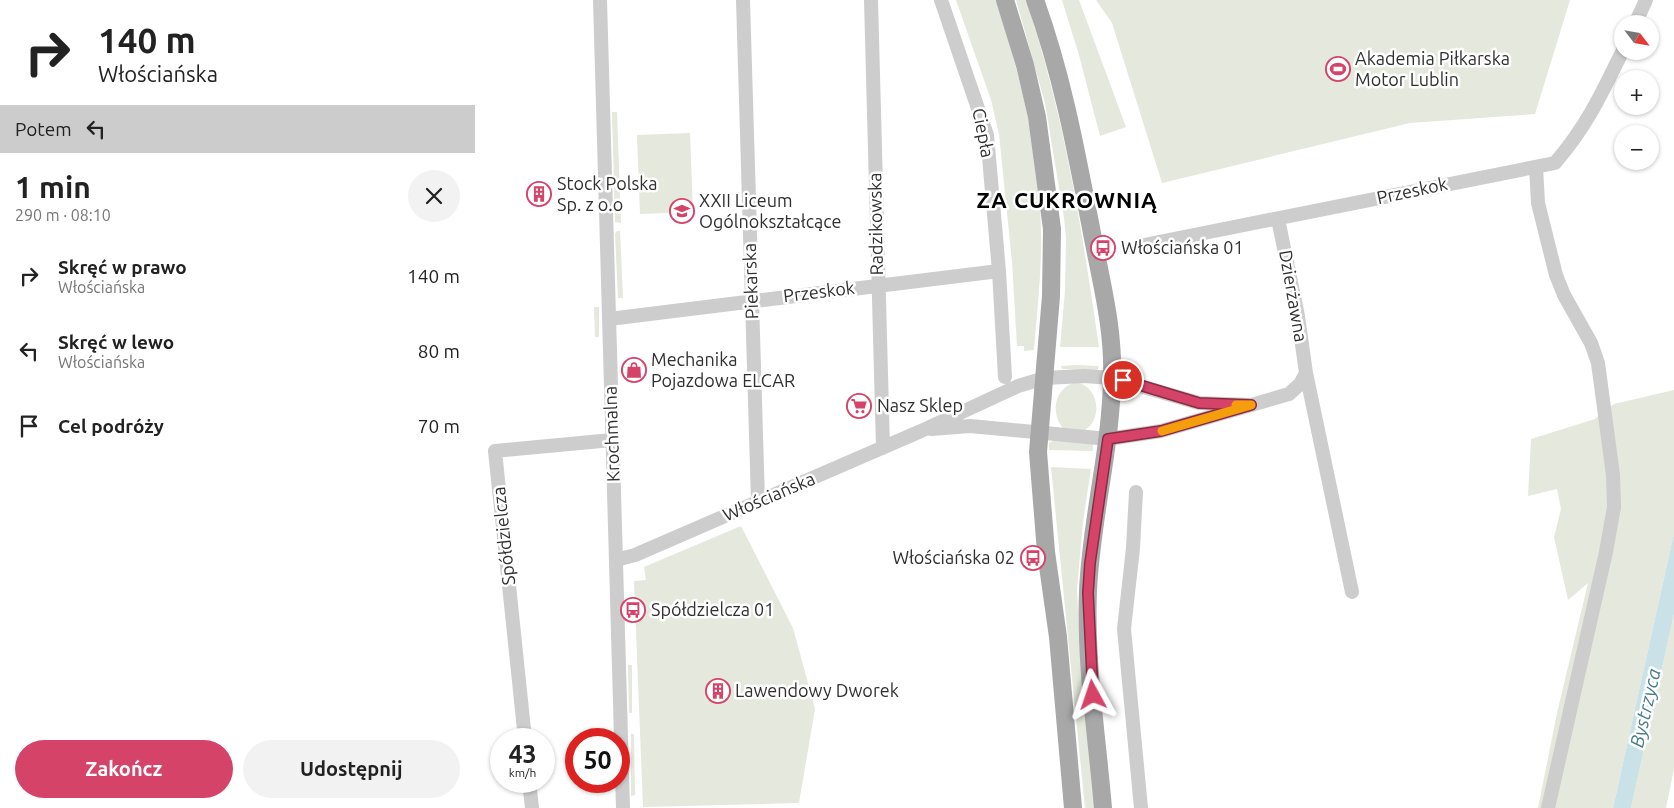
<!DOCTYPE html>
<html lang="pl">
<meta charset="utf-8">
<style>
:root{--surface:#fff;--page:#f2f2f2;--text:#222;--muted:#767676;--accent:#d54369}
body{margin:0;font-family:Ubuntu,sans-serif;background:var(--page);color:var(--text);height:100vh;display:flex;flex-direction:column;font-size:19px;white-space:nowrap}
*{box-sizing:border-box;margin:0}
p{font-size:16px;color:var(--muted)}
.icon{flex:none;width:28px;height:28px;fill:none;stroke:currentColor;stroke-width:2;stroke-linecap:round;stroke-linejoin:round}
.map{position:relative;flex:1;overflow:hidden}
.sheet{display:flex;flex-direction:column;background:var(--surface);width:475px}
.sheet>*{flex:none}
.top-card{background:#fff;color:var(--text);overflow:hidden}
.needle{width:32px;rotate:121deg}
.fabs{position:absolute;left:1139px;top:15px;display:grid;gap:10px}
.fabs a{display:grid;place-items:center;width:45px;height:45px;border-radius:50%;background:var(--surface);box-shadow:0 1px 4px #0004;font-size:25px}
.speed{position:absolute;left:15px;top:728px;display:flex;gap:10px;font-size:25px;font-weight:700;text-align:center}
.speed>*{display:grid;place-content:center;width:65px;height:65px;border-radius:50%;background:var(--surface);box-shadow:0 1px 4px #0004;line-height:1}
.speed small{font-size:12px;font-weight:400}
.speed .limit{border:8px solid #d22;background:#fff;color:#111}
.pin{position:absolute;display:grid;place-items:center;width:42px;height:42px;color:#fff;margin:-21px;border:2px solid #fff;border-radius:50%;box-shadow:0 1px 5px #0007}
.me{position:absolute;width:55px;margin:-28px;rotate:355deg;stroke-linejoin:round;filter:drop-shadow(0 0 4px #0008)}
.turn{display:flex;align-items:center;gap:18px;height:105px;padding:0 15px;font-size:22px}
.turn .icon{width:65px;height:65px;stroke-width:2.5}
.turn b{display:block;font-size:35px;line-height:42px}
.then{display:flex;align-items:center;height:48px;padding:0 15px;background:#0003;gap:10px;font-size:19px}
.round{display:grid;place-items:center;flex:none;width:52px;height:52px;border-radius:26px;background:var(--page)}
.summary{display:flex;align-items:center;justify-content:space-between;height:85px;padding:0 15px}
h1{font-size:30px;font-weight:700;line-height:38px}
.cta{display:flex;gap:10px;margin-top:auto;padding:10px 15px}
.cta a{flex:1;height:58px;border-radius:30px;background:var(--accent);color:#fff;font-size:20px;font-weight:700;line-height:58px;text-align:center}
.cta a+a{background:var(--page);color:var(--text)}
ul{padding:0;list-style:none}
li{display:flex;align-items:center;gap:15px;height:75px;padding:0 15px}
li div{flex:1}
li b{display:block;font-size:19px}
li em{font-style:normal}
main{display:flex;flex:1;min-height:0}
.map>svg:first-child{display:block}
.green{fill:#e5e8dc}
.water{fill:#cae2e7}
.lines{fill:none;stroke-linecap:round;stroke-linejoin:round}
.minor{stroke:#cdcdcd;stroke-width:14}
.major{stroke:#a8a8a8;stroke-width:18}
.route-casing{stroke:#8a2c44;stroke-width:12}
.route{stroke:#d54369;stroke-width:9}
.slow{stroke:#f59e0b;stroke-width:9}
.labels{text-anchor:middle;stroke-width:5;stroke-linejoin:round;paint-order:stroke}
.poi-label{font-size:18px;fill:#303030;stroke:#fff;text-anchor:start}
.street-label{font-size:18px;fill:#303030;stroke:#fff}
.water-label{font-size:19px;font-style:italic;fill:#457d8b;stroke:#fff}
.district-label{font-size:22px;font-weight:bold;letter-spacing:1px;fill:#000;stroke:#fff}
</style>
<main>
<section class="sheet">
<div class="top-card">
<div class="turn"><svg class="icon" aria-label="right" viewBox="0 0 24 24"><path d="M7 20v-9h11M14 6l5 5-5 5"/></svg><div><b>140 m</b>Włościańska</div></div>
<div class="then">Potem<svg class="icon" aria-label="left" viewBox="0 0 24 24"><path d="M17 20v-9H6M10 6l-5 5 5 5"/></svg></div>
</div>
<div class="summary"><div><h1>1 min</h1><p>290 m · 08:10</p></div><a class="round"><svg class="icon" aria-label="close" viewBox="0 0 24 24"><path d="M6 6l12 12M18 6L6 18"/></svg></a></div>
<ul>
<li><svg class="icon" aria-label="right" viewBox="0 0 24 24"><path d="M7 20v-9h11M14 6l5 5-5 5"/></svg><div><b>Skręć w prawo</b><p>Włościańska</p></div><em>140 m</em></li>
<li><svg class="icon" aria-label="left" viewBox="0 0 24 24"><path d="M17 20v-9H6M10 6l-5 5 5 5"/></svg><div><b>Skręć w lewo</b><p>Włościańska</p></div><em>80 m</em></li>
<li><svg class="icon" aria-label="arrive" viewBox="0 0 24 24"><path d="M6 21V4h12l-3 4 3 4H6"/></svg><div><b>Cel podróży</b></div><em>70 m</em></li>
</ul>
<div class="cta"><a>Zakończ</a><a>Udostępnij</a></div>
</section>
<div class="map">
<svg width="1199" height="808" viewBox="0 0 1199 808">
<rect width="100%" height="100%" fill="#fff"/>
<path class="green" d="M481,0H521C545,75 565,152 566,232C567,271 562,311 559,350L549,351V346H542L537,262L524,134L516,100Z
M541,0H551C589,113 607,230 624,347H585L590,291L591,238L589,218L570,103Z
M587,0H604L651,127L625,136L604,55Z
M621,0H1095L1060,114L935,123L687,183L637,23Z
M137,112H142L146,223L140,222Z
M215,133L218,212L165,214L162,135Z
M142,231H145L148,298H143L140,234Z
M119,307H124V337H120Z
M602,365L624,366L622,371L587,369L586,366Z
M602,382C624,388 628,418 610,430L588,428C574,411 581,386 602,382Z
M1199,390V533L1138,808H1063L1082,713L1113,583L1093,600L1079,537L1086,509L1082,489L1053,496L1056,439L1120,419L1139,404Z
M579,440L618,444V451L574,450V443Z
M576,467L616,469L608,522L602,588L604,641L620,808H610Z
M266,526L318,628L340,709L324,803L168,807L159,581L171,580L169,567Z
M1199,614V769L1191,808H1156Z
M153,665H157V713H154Z
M156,734H159L160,795L156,796Z"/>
<path class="water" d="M1199,533V614L1156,808H1138Z"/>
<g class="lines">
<path class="minor" d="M125,0L148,808
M268,0L283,501
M396,0L408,448
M466,0L512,135L524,271L530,377
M1160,24L1171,0
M1061,167L1063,203L1081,275L1089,295L1116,343L1123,363L1138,475L1139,507L1131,552L1073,808
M803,219L823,316L831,373L877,592
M664,246L1080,163C1112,126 1127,93 1148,50
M134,319L524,271
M456,429L495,426L633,439L686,431L814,394L825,384L831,373
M661,492L658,548L649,629L666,808
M141,560L160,555L446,431L543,386L570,378L609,376L637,378L724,403L776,405
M50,739L20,451L137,440
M54,781L57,808"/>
<path class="major" d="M530,0L550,65L562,117L577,229L576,296L563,452L571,552L583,637L598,808
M560,0C587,74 601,150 616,228C625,277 639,328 637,378C636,450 616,519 613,591C610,662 622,737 628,808"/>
</g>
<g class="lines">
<defs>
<path id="route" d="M618,695L613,593L615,563L633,439L686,431L776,405L724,403L648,380"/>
</defs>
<use href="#route" class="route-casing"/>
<use href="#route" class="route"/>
<path class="slow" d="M687,431L776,405H761"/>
</g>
<defs>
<symbol id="stadium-ring" viewBox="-11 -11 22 22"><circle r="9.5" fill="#fff" stroke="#d54369" stroke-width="1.5"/><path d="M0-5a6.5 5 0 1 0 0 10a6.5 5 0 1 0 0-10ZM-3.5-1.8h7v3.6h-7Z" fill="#d54369"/></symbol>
<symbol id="building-ring" viewBox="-11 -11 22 22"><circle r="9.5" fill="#fff" stroke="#d54369" stroke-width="1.5"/><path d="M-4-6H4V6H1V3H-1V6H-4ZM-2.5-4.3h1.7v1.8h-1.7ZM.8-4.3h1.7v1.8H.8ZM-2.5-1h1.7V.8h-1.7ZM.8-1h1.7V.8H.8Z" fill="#d54369"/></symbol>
<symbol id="school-ring" viewBox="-11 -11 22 22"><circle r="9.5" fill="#fff" stroke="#d54369" stroke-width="1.5"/><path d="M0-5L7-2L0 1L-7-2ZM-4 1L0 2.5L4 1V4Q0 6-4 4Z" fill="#d54369"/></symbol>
<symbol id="bus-ring" viewBox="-11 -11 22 22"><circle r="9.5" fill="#fff" stroke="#d54369" stroke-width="1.5"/><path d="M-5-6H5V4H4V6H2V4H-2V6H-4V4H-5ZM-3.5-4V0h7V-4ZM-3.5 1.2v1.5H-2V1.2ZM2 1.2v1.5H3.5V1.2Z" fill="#d54369"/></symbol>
<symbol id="shop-ring" viewBox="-11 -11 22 22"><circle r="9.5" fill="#fff" stroke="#d54369" stroke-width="1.5"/><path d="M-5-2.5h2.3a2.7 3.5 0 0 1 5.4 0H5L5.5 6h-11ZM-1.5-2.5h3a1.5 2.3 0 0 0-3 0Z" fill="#d54369"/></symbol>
<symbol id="supermarket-ring" viewBox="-11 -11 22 22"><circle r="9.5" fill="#fff" stroke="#d54369" stroke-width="1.5"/><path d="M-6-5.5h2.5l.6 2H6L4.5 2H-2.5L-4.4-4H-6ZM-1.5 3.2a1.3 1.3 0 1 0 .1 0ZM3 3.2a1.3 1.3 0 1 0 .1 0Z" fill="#d54369"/></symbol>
</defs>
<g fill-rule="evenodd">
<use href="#stadium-ring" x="849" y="55" width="28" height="28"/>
<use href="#building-ring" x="50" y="180" width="28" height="28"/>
<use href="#school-ring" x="193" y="197" width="28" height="28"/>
<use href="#bus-ring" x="614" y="234" width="28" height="28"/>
<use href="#shop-ring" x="145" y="356" width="28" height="28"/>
<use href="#supermarket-ring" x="370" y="392" width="28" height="28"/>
<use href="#bus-ring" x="544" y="544" width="28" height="28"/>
<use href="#bus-ring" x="144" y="596" width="28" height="28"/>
<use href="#building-ring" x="229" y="677" width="28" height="28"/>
</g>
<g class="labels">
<g class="poi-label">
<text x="880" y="65">Akademia Piłkarska<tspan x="880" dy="21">Motor Lublin</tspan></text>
<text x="82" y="190">Stock Polska<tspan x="82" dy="21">Sp. z o.o</tspan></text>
<text x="224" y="207">XXII Liceum<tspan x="224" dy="21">Ogólnokształcące</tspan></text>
<text x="646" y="254">Włościańska 01</text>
<text x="176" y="366">Mechanika<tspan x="176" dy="21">Pojazdowa ELCAR</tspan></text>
<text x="402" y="412">Nasz Sklep</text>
<text x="540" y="564" text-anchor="end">Włościańska 02</text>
<text x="176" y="616">Spółdzielcza 01</text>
<text x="260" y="697">Lawendowy Dworek</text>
</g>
<g class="street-label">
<text transform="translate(508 133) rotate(79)" y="6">Ciepła</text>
<text transform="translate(937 191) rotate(-12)" y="6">Przeskok</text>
<text transform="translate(401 224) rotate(-91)" y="6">Radzikowska</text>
<text transform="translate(276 281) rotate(-92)" y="6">Piekarska</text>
<text transform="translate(344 292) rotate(-7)" y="6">Przeskok</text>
<text transform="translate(818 296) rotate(80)" y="6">Dzierżawna</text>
<text transform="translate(137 434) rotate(-92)" y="6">Krochmalna</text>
<text transform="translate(294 497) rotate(-23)" y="6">Włościańska</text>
<text transform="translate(29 536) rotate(-96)" y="6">Spółdzielcza</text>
</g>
<g class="water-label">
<text transform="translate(1170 708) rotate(-77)" y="7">Bystrzyca</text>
</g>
<g class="district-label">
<text x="592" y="208">ZA CUKROWNIĄ</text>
</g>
</g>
</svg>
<div class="fabs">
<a><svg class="needle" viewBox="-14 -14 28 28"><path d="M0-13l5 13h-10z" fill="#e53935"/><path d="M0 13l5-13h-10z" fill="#767676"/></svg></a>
<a>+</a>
<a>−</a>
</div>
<div class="speed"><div>43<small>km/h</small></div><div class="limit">50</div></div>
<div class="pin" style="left:648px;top:380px;background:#d93025"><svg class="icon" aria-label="arrive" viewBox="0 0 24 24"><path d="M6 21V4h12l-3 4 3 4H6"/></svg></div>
<svg class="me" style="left:618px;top:695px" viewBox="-20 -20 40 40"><path d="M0-17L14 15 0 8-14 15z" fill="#d54369" stroke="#fff" stroke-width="4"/></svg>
</div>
</main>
